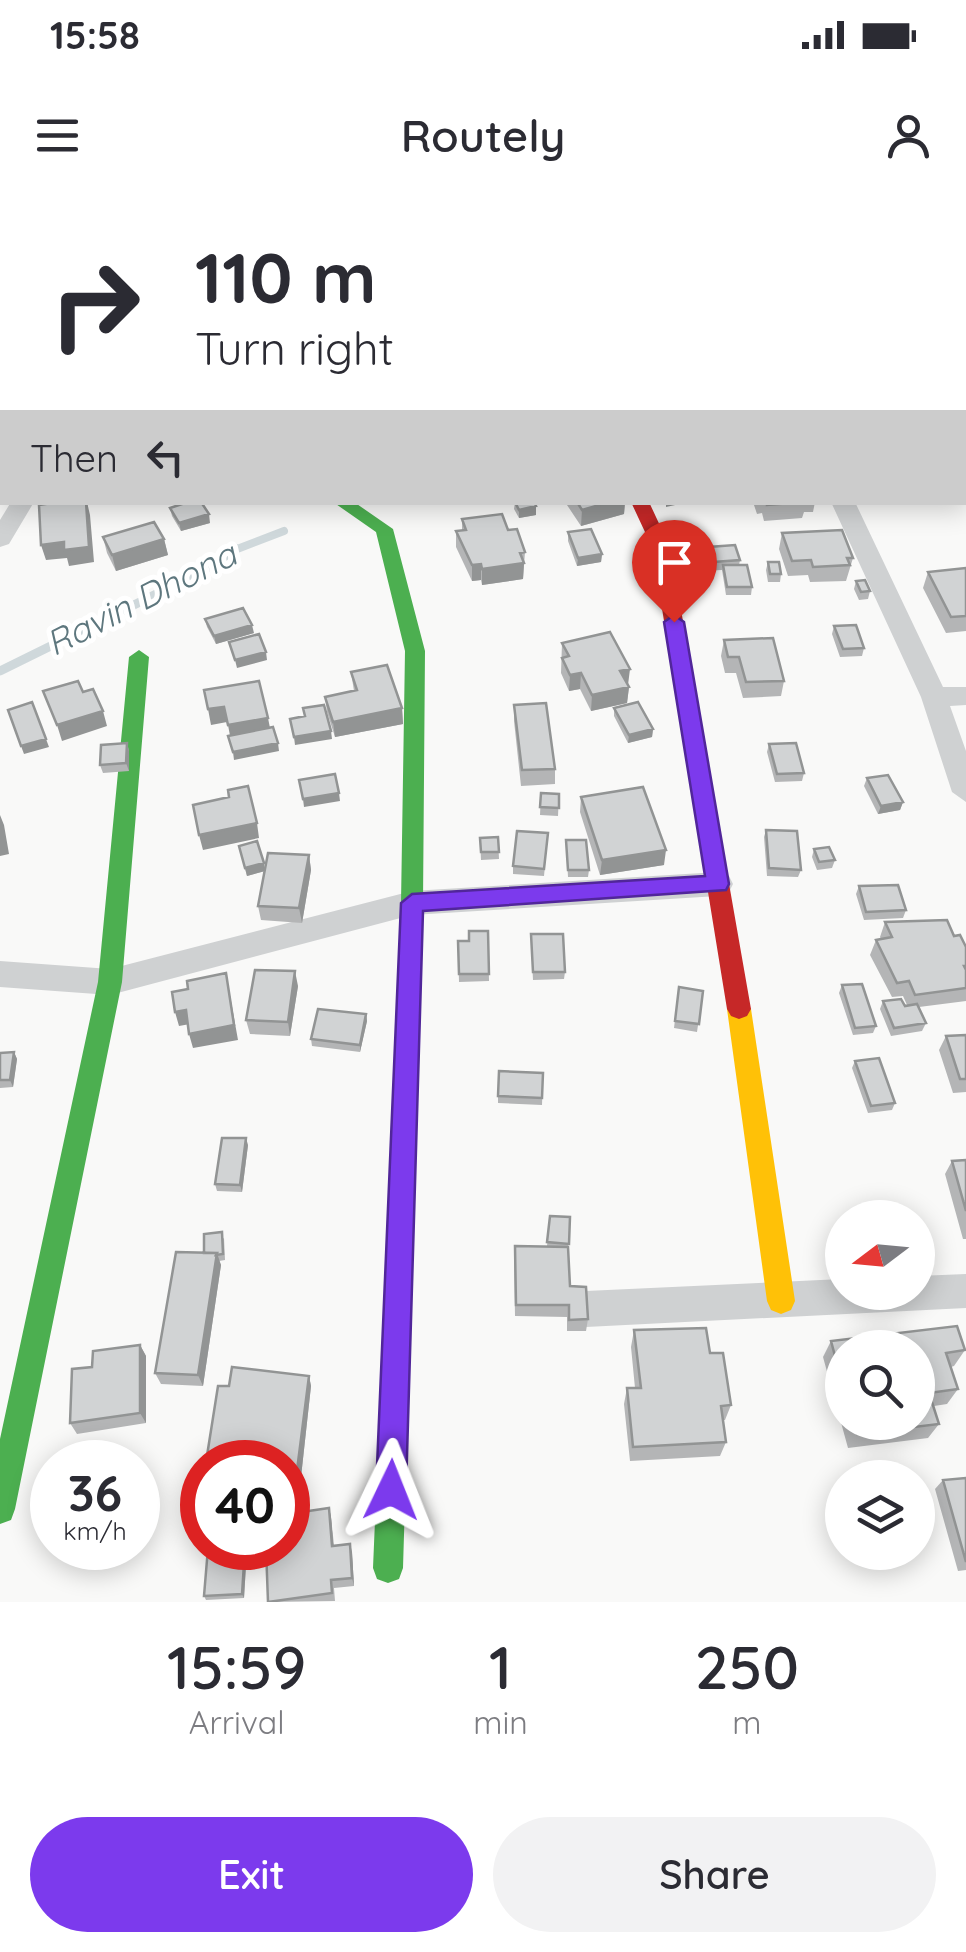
<!DOCTYPE html>
<style>
:root{--surface:#fff;--page:#f2f2f3;--text:#2b2b33;--muted:#7c7c81;--accent:#7c3aed}
body{margin:0;font-family:Quicksand,sans-serif;background:var(--page);color:var(--text);height:100vh;display:flex;flex-direction:column;font-size:38px;white-space:nowrap}
*{box-sizing:border-box;margin:0}
p{font-size:32px;color:var(--muted)}
.icon{flex:none;width:55px;height:55px;fill:none;stroke:currentColor;stroke-width:2;stroke-linecap:round;stroke-linejoin:round}
.map{position:relative;height:1402px;overflow:hidden}
.drawer{display:flex;flex-direction:column;background:var(--surface);flex:1}
.drawer>*{flex:none}
.hud{position:absolute;left:0px;top:0px;width:968px;height:305px;box-shadow:0 5px 25px #0003;background:#fff;color:var(--text);overflow:hidden}
.needle{width:65px;rotate:254deg}
.fabs{position:absolute;left:825px;top:1000px;display:grid;gap:20px}
.fabs a{display:grid;place-items:center;width:110px;height:110px;border-radius:50%;background:var(--surface);box-shadow:0 5px 25px #0003;font-size:50px}
.speed{position:absolute;left:30px;top:1240px;display:flex;gap:20px;font-size:50px;font-weight:700;text-align:center}
.speed>*{display:grid;place-content:center;width:130px;height:130px;border-radius:50%;background:var(--surface);box-shadow:0 5px 25px #0003;line-height:1}
.speed small{font-size:25px;font-weight:400}
.speed .limit{border:15px solid #d22;background:#fff;color:#111}
.pin{position:absolute;display:grid;place-items:center;width:85px;height:85px;color:#fff;margin:-102px -42px;border-radius:50% 50% 50% 0;rotate:-45deg;box-shadow:0 0 10px #0007}
.pin .icon{rotate:45deg}
.me{position:absolute;width:110px;margin:-55px;rotate:2deg;stroke-linejoin:round;filter:drop-shadow(0 0 8px #0008)}
.turn{display:flex;align-items:center;gap:35px;height:210px;padding:0 30px;font-size:45px}
.turn .icon{width:130px;height:130px;stroke-width:2.5}
.turn b{display:block;font-size:70px;line-height:85px}
.then{display:flex;align-items:center;height:95px;padding:0 30px;background:#0003;gap:20px;font-size:38px}
.eta{display:flex;justify-content:space-evenly;align-items:center;height:170px;text-align:center}
.eta b{font-size:60px;font-weight:600;line-height:70px}
.button{display:flex;gap:20px;margin-top:auto;padding:20px 30px}
.button a{flex:1;height:115px;border-radius:60px;background:var(--accent);color:#fff;font-size:40px;font-weight:600;line-height:115px;text-align:center}
.button a+a{background:var(--page);color:var(--text)}
.status{display:flex;justify-content:space-between;align-items:center;height:70px;padding:0 50px;background:var(--surface);direction:ltr}
.status svg{height:28px;fill:currentColor}
header{display:flex;justify-content:space-between;align-items:center;height:130px;padding:0 30px;background:var(--surface);font-size:45px;font-weight:600}
.map>svg:first-child{display:block}
.lines{fill:none;stroke-linecap:round;stroke-linejoin:round}
.stream-far1{stroke:#cfd8db;stroke-width:8}
.stream{stroke:#cfd8db;stroke-width:9}
.lane{fill:#cfd1d2;fill-rule:evenodd}
.street{fill:#cfd1d2;fill-rule:evenodd}
.fast{fill:#4caf50;fill-rule:evenodd}
.slow{fill:#ffc107;fill-rule:evenodd}
.jam{fill:#c62828;fill-rule:evenodd}
.wall{fill:#b4b5b6;fill-rule:evenodd}
.shaded-wall{fill:#929494}
.building{fill:#d1d3d4;stroke:#929494;stroke-width:2.5}
.route{fill:#7c3aed;stroke:#51269a;stroke-width:2.5}
.labels{text-anchor:middle;stroke-width:10;stroke-linejoin:round;paint-order:stroke}
.water-label{font-size:35px;font-style:italic;fill:#5e777e;stroke:#fff}
</style>
<div class="status"><b>15:58</b><svg viewBox="0 0 49 12"><path d="M0 12V9h3v3zM5 12V6h3v6zM10 12V3h3v9zM15 12V0h3v12zM26 1h20v11H26zM47 4h2v5h-2z"/></svg></div>
<header><svg class="icon" aria-label="menu" viewBox="0 0 24 24"><path d="M4 6h16M4 12h16M4 18h16"/></svg>Routely<svg class="icon" aria-label="person" viewBox="0 0 24 24"><circle cx="12" cy="8" r="4"/><path d="M4 21q1-7 8-7t8 7"/></svg></header>
<div class="map">
<svg width="966" height="1402" viewBox="0 0 966 1402">
<rect width="100%" height="100%" fill="#f9f9f8"/>
<g class="lines">
<path class="stream-far1" d="M232,351L284,331"/>
<path class="stream" d="M0,471L213,366L235,348"/>
<path class="lane" d="M273,0H283V2H274Z
M965,62H966V68H965Z"/>
<path class="street" d="M51,0H69L70,2H52Z
M945,0H963L964,2H946Z
M965,89H966V102H965Z
M0,285H2V299H0Z
M11,302H34L9,344L0,347V320Z
M831,302H855L943,487H966V505L950,506L966,551V602L952,592L921,497Z
M718,672L729,676L733,684L729,692L718,696L412,715L110,795L0,787V761L110,769L412,691Z
M966,1074V1108L586,1127L573,1121L568,1109L573,1097L586,1091L842,1079V1092H918V1076Z"/>
<path class="fast" d="M0,17H2V25H0Z
M333,302H354L393,329L425,451L423,703L403,1368L399,1379L388,1383L377,1379L373,1368L401,703L405,451L376,332Z
M139,450L149,457L122,782L15,1309L11,1320L0,1324V1239L98,782L129,457Z"/>
<path class="slow" d="M965,8H966V16H965Z
M739,799L747,802L751,809L795,1101L791,1110L781,1114L771,1110L767,1101L727,809L731,802Z"/>
<path class="jam" d="M631,302H649L670,347L751,809L747,816L739,819L731,816L727,809L652,347Z"/>
</g>
<path class="wall" d="M2,0H46V2H2V4Z
M494,0H524V1L494,2Z
M596,0H615V2H597Z
M766,0H788V2H766Z
M792,0H821L820,2H793Z
M846,0H909V2H847Z
M2,38V69H0V39Z
M2,113V154H0V118Z
M2,173V235H0V177Z
M515,302L536,315L519,318L514,309Z
M565,302H625L624,314L581,326Z
M753,302H815L813,312H804L802,318L764,321L762,313L757,314Z
M170,308L210,323L181,331L172,316Z
M462,319L508,330L525,352L523,379L482,385L481,380L472,381L456,347V331L462,330Z
M568,332L602,354L601,362L577,366L568,341Z
M782,333L853,358L846,381L810,382L808,375L788,376L779,349Z
M103,337L164,339L168,355L116,371L107,353Z
M695,348L740,360L739,365L752,387L751,395H726L722,370L699,371L694,356Z
M768,362L781,374L780,382H768L766,370Z
M966,368V431L946,433L923,388L928,372Z
M856,381L870,391L868,399L859,400L854,389Z
M205,419L254,433L216,444L207,427Z
M834,426L864,448L862,456L840,457L832,434Z
M724,440L784,481L781,496L743,498L736,473H725L721,456Z
M562,443L628,485L629,487L627,503L591,511L580,489L569,491L561,473Z
M351,472L402,508L403,524L335,537L327,512L325,497L354,491Z
M514,505L555,569V584L521,586L514,521Z
M614,508L653,529L652,537L628,543L614,516Z
M127,543L129,551V571L103,573L100,565Z
M769,544L804,573L802,581L775,582L767,552Z
M867,578L903,602L900,610L878,614L864,586Z
M541,593L559,594L558,616L540,615Z
M581,597L664,665L600,675L580,612Z
M766,630L801,670L798,677L767,676L764,637Z
M548,633L544,676L513,674V666Z
M498,637L499,659L481,660L480,638Z
M566,640L589,670L588,677H568Z
M239,646L265,669L309,655L311,670L302,723L261,720L258,706L265,671L247,676Z
M814,649L835,660L832,668L817,670L812,657Z
M859,686L906,710L903,718L864,720L856,694Z
M885,722L954,736L966,747V801L919,807L926,823L922,831L891,836L880,809L883,801L907,805L903,796L892,797L870,755L876,740L881,739L880,737Z
M488,731L489,781L459,782L458,741H469Z
M531,742L565,772L564,779L533,780Z
M842,785L876,826L873,833L853,835L839,793Z
M298,786L290,836L250,834L246,820Z
M679,787L703,791L697,832L674,828Z
M366,814L367,821L360,852L312,846L311,839Z
M966,835V892L953,893L939,850L946,836Z
M14,852L17,859L13,887L0,888V853Z
M855,861L895,903L892,910L868,913L852,868Z
M543,873L542,905L498,903V896Z
M248,945L242,992L217,991L215,984Z
M966,960V1039H963L945,974L952,961Z
M550,1016L570,1017L568,1049L570,1086L588,1119L586,1131H567V1117L515,1116L514,1058L547,1046Z
M224,1038L225,1060L219,1061L221,1065L203,1186L161,1184L155,1173L204,1053Z
M634,1130L710,1153L731,1205L725,1220H723L726,1242L720,1256L630,1261L624,1204L627,1188H635L631,1147Z
M831,1141L965,1150L954,1166L951,1167L958,1189L947,1204L934,1206L939,1224L928,1238L848,1248L823,1157ZM842,1148L918,1222H842Z
M140,1145L146,1156V1223L77,1234L70,1223L92,1167Z
M309,1176L311,1186L299,1295H288V1262L229,1186Z
M966,1278V1370L958,1371L935,1289L943,1280Z
M329,1308L331,1317L334,1345L352,1352L354,1386L334,1388L335,1401L268,1402Z
M208,1348H247L244,1398L206,1400L204,1396Z"/>
<path class="shaded-wall" d="M103,0H139L138,2H87Z
M87,302L90,315L94,362L69,366L67,358L46,360L41,345Z
M610,302H625L624,314L581,326L582,310Z
M666,302H689L666,307Z
M536,306V315L519,318V310Z
M209,314L210,323L181,331L179,323Z
M164,339L168,355L116,371L112,355Z
M602,354L601,362L577,366L578,358Z
M524,363L523,379L482,385V369Z
M481,364V380L472,381V365Z
M252,425L254,433L216,444L214,436Z
M266,452L267,460L237,468L235,460Z
M630,469L628,485L620,471Z
M581,473L580,489L569,491L570,475Z
M629,487L627,503L591,511L592,495Z
M224,507L227,522L211,525L208,509Z
M402,508L403,524L335,537L333,522Z
M103,511L107,526L62,541L57,525Z
M268,518L271,533L231,541L228,525Z
M653,529L652,537L628,543L629,535Z
M331,531L332,539L295,545L294,537Z
M46,539L49,547L24,554L21,546Z
M127,543L129,551V571L126,563Z
M278,543L279,551L234,560L233,552Z
M339,593L340,601L304,607L303,599Z
M903,602L900,610L878,614L881,606Z
M0,615L4,625L9,654L0,656Z
M257,623L259,638L203,650L199,635Z
M666,650L664,665L600,675L602,660Z
M309,655L311,670L302,723L299,708Z
M264,663L265,671L247,676L245,668Z
M295,771L298,786L290,836L288,822Z
M226,773L238,840L193,848L189,834Z
M186,810L190,824L179,826L175,812Z
M366,814L367,821L360,852V845Z
M14,852L17,859L13,887L10,880Z
M246,938L248,945L242,992L240,985Z
M217,1053L221,1065L203,1186L198,1175Z
M140,1145L146,1156V1223L140,1213Z
M309,1176L311,1186L299,1295L295,1286Z
M329,1308L331,1317L334,1354L332,1346Z
M350,1344L352,1352L354,1386L352,1378Z
M245,1348H247L244,1398L242,1394Z"/>
<path class="building" d="M173,0H208L207,2H172Z
M214,0H231V2H214Z
M281,0H302V2H281Z
M349,0H379V2H349Z
M460,0H483V2H461Z
M556,0H595V2H557Z
M2,38V54H0V39Z
M2,113V129L0,128V118Z
M2,173V205L0,204V177Z
M58,302H86L89,347L64,350V342L41,345L39,305Z
M188,302H201L209,314L179,323L170,308Z
M515,302H534L536,306L519,310Z
M577,302H610L582,310Z
M767,302H805L767,305Z
M502,314L508,330L517,329L525,352L520,353L524,363L482,369L481,364L472,365L456,331L466,330L462,319Z
M154,322L164,339L112,355L103,337Z
M591,329L602,354L578,358L568,332Z
M842,330L853,358H847L850,365L813,367L811,360L792,361L782,333Z
M735,345L740,360L700,363L695,348Z
M768,362H779L781,374H770Z
M723,365H747L752,387H727Z
M966,368V416L951,417L928,372Z
M865,380L870,391L861,392L856,381Z
M243,408L252,425L214,436L205,419Z
M856,425L864,448L843,449L834,426Z
M610,432L630,469L620,471L629,487L592,495L581,473L570,475L562,458L569,456L562,443Z
M259,434L266,452L235,460L229,442Z
M773,438L784,481L746,482L739,457H728L724,440Z
M387,465L402,508L333,522L325,497L357,490L351,472Z
M78,481L83,492L93,489L103,511L57,525L43,491Z
M259,481L268,518L228,525L224,507L208,509L204,490Z
M32,502L46,539L21,546L8,510Z
M638,502L653,529L629,535L614,508Z
M546,503L555,569L522,570L514,505Z
M324,505L331,531L294,537L290,519L305,516L303,508Z
M273,527L278,543L233,552L228,536Z
M127,543L126,563L100,565L101,545Z
M796,543L804,573L777,574L769,544Z
M335,574L339,593L303,599L299,580Z
M888,575L903,602L881,606L867,578Z
M248,586L257,623L199,635L193,605L229,597L228,590Z
M643,587L666,650L602,660L581,597Z
M541,593L559,594V608L540,607Z
M766,630L797,631L801,670L769,668Z
M517,631L548,633L544,669L513,666Z
M498,637L499,652H481L480,638Z
M566,640H586L589,670H568Z
M257,641L264,663L245,668L239,646Z
M829,647L835,660L819,662L814,649Z
M268,653L309,655L299,708L258,706Z
M898,685L906,710L866,712L859,686Z
M947,720L954,736L960,735L966,747V766H964L966,770V788L915,795L909,781L897,783L876,740L892,737L885,722Z
M469,731H488L489,774H459L458,741H469Z
M531,734H563L565,772H533Z
M255,770L295,771L288,822L246,820Z
M226,773L234,825L189,834L186,810L175,812L172,792L188,789L187,781Z
M862,784L876,826L855,828L842,785Z
M679,787L703,791L699,824L675,821Z
M901,799L905,806L917,804L926,823L894,828L883,801Z
M318,809L366,814L360,845L311,839Z
M966,835V879H960L946,836Z
M14,852L10,880H0V853Z
M879,858L895,903L871,906L855,861Z
M499,871L543,873L542,898L498,896Z
M222,938H246L240,985L215,984Z
M966,960V1011L952,961Z
M550,1016L570,1017L569,1044L547,1042Z
M222,1032L223,1054L216,1055L217,1053H204V1034Z
M515,1046L568,1047L570,1086L586,1087L588,1119L569,1120V1105H516Z
M176,1052L217,1053L198,1175L155,1173Z
M957,1126L965,1150L946,1153L958,1189L929,1193L939,1224L857,1234L854,1222H918V1148H842V1182L831,1141Z
M706,1128L710,1153H723L731,1205L721,1206L726,1242L633,1247L627,1188H641L634,1130Z
M140,1145V1213L70,1223L72,1169L92,1167L93,1151Z
M232,1167L309,1176L295,1286H288V1262H206L218,1186H229Z
M966,1278V1362L943,1280Z
M329,1308L332,1346L350,1344L352,1378L331,1380L332,1393L268,1402L266,1348H288V1314Z
M208,1348H245L242,1394L204,1396Z"/>
<path class="route" d="M674,415L684,422L729,684L726,690L423,711L406,1290L402,1301L391,1305L381,1301L376,1290L401,703L412,694L705,676L664,422Z"/>
<g class="labels">
<g class="water-label">
<text transform="translate(141 399) rotate(-27)" y="12">Ravin Dhona</text>
</g>
</g>
</svg>
<div class="fabs">
<a><svg class="needle" viewBox="-14 -14 28 28"><path d="M0-13l5 13h-10z" fill="#e53935"/><path d="M0 13l5-13h-10z" fill="#7c7c81"/></svg></a>
<a><svg class="icon" aria-label="search" viewBox="0 0 24 24"><circle cx="10" cy="10" r="6"/><path d="M15 15l6 6"/></svg></a>
<a><svg class="icon" aria-label="layers" viewBox="0 0 24 24"><path d="M12 4l9 5-9 5-9-5zM3 14l9 5 9-5"/></svg></a>
</div>
<div class="speed"><div>36<small>km/h</small></div><div class="limit">40</div></div>
<div class="pin" style="left:674px;top:422px;background:#d93025"><svg class="icon" aria-label="arrive" viewBox="0 0 24 24"><path d="M6 21V4h12l-3 4 3 4H6"/></svg></div>
<svg class="me" style="left:391px;top:1290px" viewBox="-20 -20 40 40"><path d="M0-17L14 15 0 8-14 15z" fill="#7c3aed" stroke="#fff" stroke-width="4"/></svg>
<div class="hud">
<div class="turn"><svg class="icon" aria-label="right" viewBox="0 0 24 24"><path d="M7 20v-9h11M14 6l5 5-5 5"/></svg><div><b>110 m</b>Turn right</div></div>
<div class="then">Then<svg class="icon" aria-label="left" viewBox="0 0 24 24"><path d="M17 20v-9H6M10 6l-5 5 5 5"/></svg></div>
</div>
</div>
<section class="drawer">
<div class="eta">
<div><b>15:59</b><p>Arrival</p></div>
<div><b>1</b><p>min</p></div>
<div><b>250</b><p>m</p></div>
</div>
<div class="button"><a>Exit</a><a>Share</a></div>
</section>
